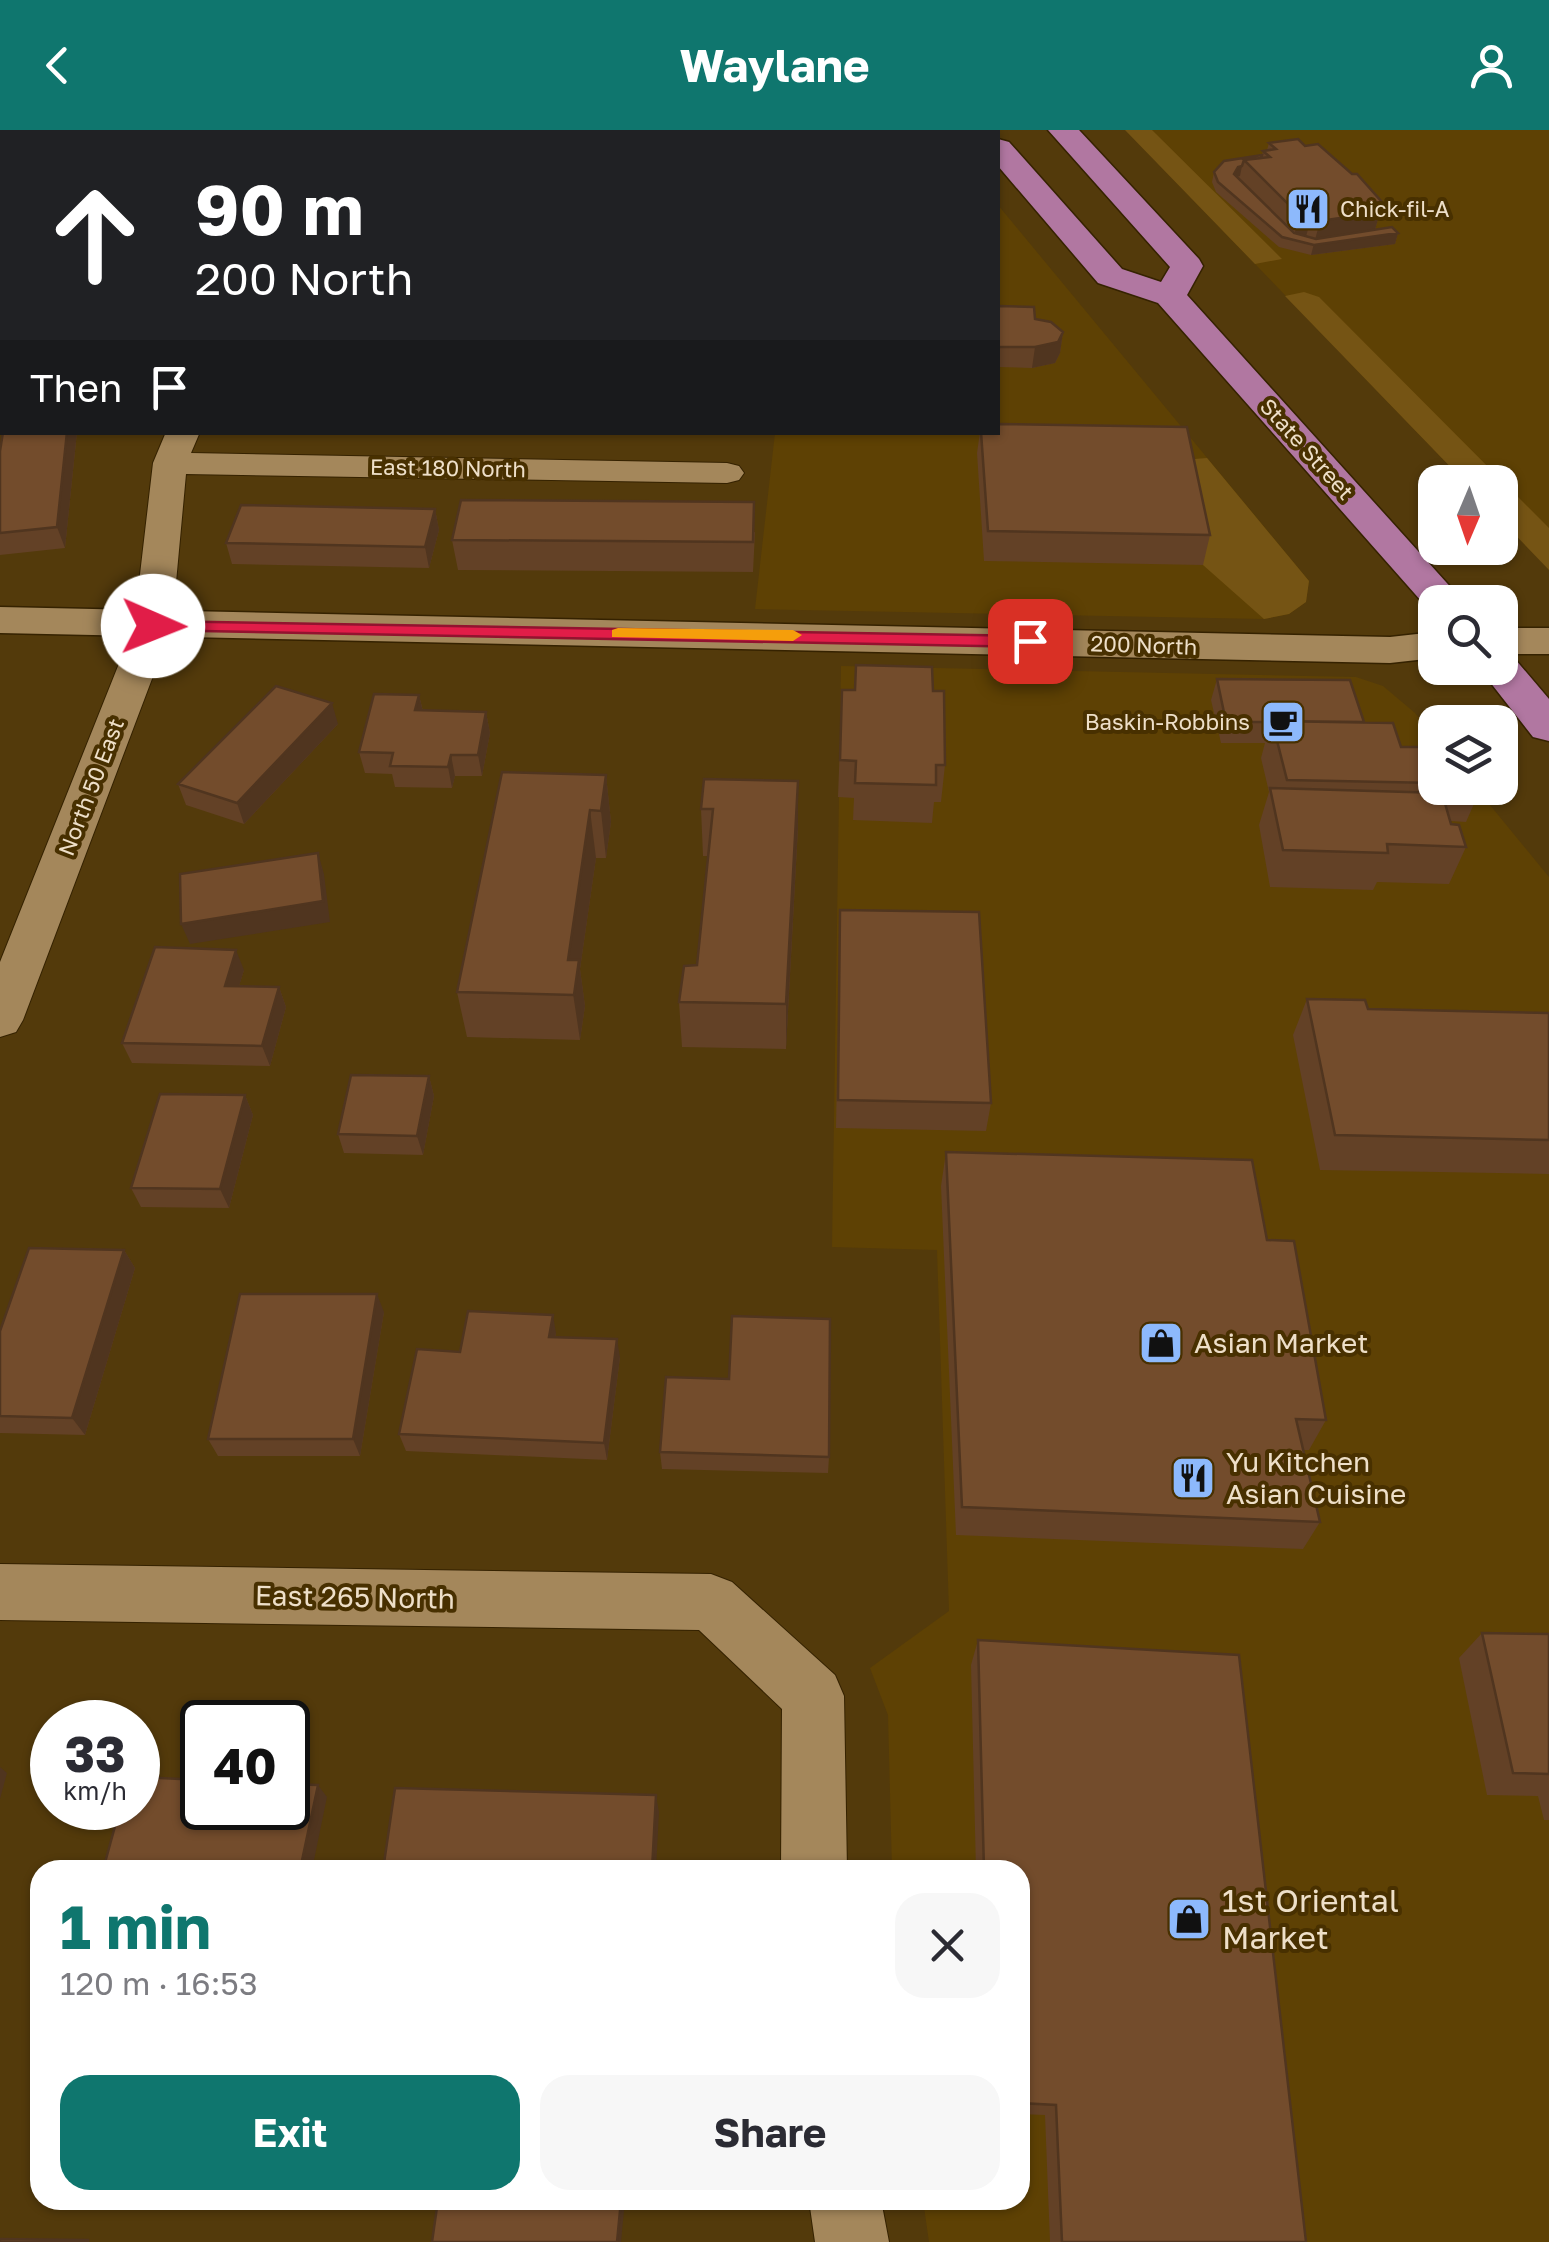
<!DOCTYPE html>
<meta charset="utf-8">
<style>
:root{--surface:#fff;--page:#f7f7f7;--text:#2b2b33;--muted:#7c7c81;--accent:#0f766e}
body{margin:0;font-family:"Golos Text",sans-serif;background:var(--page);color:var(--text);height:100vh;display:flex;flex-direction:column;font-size:38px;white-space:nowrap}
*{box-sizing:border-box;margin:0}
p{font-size:32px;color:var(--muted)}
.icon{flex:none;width:55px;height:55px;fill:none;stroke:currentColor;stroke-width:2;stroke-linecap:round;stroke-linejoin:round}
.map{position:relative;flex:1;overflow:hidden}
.side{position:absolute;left:30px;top:1730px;width:1000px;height:350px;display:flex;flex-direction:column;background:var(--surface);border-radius:30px;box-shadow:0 2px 8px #0004}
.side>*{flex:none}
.guide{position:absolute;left:0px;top:0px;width:1000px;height:305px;box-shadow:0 2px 8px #0004;background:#202124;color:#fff;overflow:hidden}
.needle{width:65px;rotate:182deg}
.fabs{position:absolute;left:1418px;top:335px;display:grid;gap:20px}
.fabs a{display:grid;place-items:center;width:100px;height:100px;border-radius:20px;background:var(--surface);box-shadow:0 2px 8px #0004;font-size:50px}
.speed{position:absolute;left:30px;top:1570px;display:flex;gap:20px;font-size:50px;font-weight:700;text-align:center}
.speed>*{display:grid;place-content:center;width:130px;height:130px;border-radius:50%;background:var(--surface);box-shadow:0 2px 8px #0004;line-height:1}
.speed small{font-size:25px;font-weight:400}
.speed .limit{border:5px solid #111;border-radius:15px;background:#fff;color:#111}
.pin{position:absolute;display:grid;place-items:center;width:85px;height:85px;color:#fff;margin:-42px;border-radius:20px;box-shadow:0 5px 15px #0006}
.me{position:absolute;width:110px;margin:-55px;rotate:91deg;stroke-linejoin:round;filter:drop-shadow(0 0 8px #0008)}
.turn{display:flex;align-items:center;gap:35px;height:210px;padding:0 30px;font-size:45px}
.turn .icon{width:130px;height:130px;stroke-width:2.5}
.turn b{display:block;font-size:70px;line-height:85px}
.then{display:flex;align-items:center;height:95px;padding:0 30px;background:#0003;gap:20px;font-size:38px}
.round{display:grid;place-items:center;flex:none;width:105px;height:105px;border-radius:30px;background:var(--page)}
.summary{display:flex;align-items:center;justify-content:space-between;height:170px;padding:0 30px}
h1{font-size:60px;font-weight:700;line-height:75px;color:var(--accent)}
.primary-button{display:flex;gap:20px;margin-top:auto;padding:20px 30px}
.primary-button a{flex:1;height:115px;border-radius:30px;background:var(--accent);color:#fff;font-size:40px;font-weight:700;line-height:115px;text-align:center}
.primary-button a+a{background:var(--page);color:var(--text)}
header{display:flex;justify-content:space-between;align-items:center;height:130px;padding:0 30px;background:var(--accent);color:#fff;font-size:45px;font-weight:700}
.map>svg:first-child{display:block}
.built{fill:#5e4104}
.green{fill:#755414}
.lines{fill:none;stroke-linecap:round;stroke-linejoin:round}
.street-casing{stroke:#352200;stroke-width:2}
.secondary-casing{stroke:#352200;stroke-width:3}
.primary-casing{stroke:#352200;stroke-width:3}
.street{fill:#a4875b;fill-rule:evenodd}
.secondary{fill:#a4875b;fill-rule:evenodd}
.primary{fill:#b177a1;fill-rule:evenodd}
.wall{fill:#634126}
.shaded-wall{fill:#50351f}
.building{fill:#734c2c;stroke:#50351f;stroke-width:2.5}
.route{fill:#e11d48;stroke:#92132f;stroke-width:2.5}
.slow{fill:#f59e0b}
.labels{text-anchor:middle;stroke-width:8;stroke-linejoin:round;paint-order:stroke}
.far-poi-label{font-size:22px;fill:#eedfc8;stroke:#483000;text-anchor:start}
.far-street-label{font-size:22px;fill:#eedfc8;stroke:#483000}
.poi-label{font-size:28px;fill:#eedfc8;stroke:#483000;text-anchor:start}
.street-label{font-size:28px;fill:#eedfc8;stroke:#483000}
.near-poi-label{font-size:32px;fill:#eedfc8;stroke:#483000;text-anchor:start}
</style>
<header><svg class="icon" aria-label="back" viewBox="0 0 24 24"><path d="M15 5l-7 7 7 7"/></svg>Waylane<svg class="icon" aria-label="person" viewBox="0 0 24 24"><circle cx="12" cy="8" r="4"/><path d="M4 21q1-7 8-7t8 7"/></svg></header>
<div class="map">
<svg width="1549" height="2112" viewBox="0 0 1549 2112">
<rect width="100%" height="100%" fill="#533a0b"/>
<path class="built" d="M1126,0H1549V440L1500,352H1465Z
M998,75L1309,451L1306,472L1289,484L1264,489L755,479L775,303L998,302Z
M841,536L1356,547L1383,556L1415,583L1435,608V658H1476L1549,747V2112H929L923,2070H1020V1740H892L888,1585L870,1538L949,1481L937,1120L832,1117Z"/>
<path class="green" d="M1125,0H1152L1282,129L1255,134Z
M1304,162L1319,167L1549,398V440L1500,389V352H1465L1285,166Z
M1207,328L1309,451L1306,472L1289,484L1264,489L1203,435L1182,330Z"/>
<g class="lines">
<defs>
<path id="street" d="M0,65L2,66V83H0Z
M166,302H200L191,323L727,333L739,336L744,343L739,350L727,353L186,344L172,496L23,890L16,902L0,907V832L134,496L153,333Z
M0,1434L711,1444L732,1452L835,1545L844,1566L847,1740H781L782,1579L699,1500L0,1490Z
M809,2070H881L889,2112H815Z"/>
<path id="secondary" d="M0,477L1390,507L1435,502V528L1390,533L0,503Z
M1500,498H1549V524H1500Z"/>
<path id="primary" d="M1048,0H1079L1199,129L1203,136L1187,165L1464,472H1435V482L1430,481L1158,173L1098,153L998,36V9L1009,12L1122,139L1161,152L1170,137Z
M1500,525L1515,529L1549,569V611L1533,607L1479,538H1500Z"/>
</defs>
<use href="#street" class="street-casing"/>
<use href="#secondary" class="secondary-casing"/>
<use href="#primary" class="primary-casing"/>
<use href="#street" class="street"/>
<use href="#secondary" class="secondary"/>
<use href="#primary" class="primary"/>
</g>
<path class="wall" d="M0,0H277V2H2V40H0Z
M657,0H707L706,2H657Z
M788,0H900L899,2H788Z
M1269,13L1378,81L1380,82L1375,100L1398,103L1395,114L1311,125L1279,117L1216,62L1212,52L1214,42L1262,25L1263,21L1267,20Z
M0,97H2V142H0Z
M998,176L1035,189L1063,202L1060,223L1055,233L1032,238L998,237Z
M3,302H77L65,418L0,425V321Z
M980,302H998L1210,405L1203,435L984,431L977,323Z
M435,379L439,400L429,438L232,434L226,413Z
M755,402L753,442L458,440L452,410Z
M1217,549L1364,592L1401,617H1435V658H1481L1466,692L1450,691L1466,717L1449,754L1377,752L1373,760L1270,757L1259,695L1269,662L1261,628L1265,613H1221L1211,570Z
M842,560L933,561L945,635L941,672H934L932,693L853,690L854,668L838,667Z
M419,565L423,581L486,582L490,603L482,646H455L452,658L395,657L392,644L365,643L359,622Z
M338,594L244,694L186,675L178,654Z
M606,645L611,692L606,728H596L580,839L585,876L580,910L467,907L457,862Z
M798,651V698L786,919L682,917L679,872L697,835L708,726H703L701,679Z
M840,780L991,973L986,1001L836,998Z
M244,840L239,856L279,857L286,877L270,936L132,933L122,913Z
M1307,869L1368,879L1549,883V1044L1320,1040L1293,905Z
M429,946L434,966L423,1025L344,1023L338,1004Z
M245,965L253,985L229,1078L141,1077L131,1058Z
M946,1022L1267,1110L1326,1290L1309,1320H1303L1320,1392L1303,1419L956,1405L941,1056Z
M124,1120L135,1138L85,1305L0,1303V1201Z
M384,1182L360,1326H218L208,1309Z
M556,1203L555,1208L620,1227L607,1330L406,1321L399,1304L460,1222Z
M660,1322L829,1327L828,1343L662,1339Z
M1482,1503L1549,1504V1690H1544L1538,1666L1487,1665L1459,1528Z
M978,1510L1306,2112H1050L1045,1985L1020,1984V1740H976L971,1535Z"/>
<path class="shaded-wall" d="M1242,36L1240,46L1236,47L1234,44L1238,37Z
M1381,71L1378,83L1380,82L1373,107L1398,103L1395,114L1311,125L1320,91L1369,73Z
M1312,83L1305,111L1293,110L1299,85Z
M1063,202L1060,223L1055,233L1032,238L1035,217Z
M2,206V240L0,244V211Z
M67,302H77L65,418L57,397Z
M435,379L439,400L429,438L425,417Z
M419,565L424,586L415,580Z
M332,573L338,594L244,694L237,673Z
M486,582L490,603L482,646L478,625Z
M451,625L455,646L452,658L448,637Z
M606,645L611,692L606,728L601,681Z
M798,651V698L786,919V874Z
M590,680L596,728L580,839L585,876L580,910L568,830Z
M318,723L324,744L330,792L190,814L181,794Z
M236,820L244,840L233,876L225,856Z
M279,857L286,877L270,936L262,916Z
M429,946L434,966L423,1025L417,1006Z
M245,965L253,985L229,1078L220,1059Z
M124,1120L135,1138L85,1305L72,1288Z
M377,1164L384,1182L360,1326L353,1309Z
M553,1185L556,1203L552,1225L549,1207Z
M617,1209L620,1227L607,1330L604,1313Z
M0,1637L7,1643L0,1669Z
M318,1655L327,1667L312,1740H300Z
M656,1665L659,1682L656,1740H652Z
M621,2070H625L621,2112H617Z"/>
<path class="building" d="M0,0H272L271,2H2V13L0,12Z
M1298,9L1305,16L1318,14L1352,44H1357L1381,71L1369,73L1380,82L1320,91L1312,83L1299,85L1244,30L1270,27L1263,21L1276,19L1269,13Z
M1262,25L1261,28L1244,30L1242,36L1238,37L1234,44L1294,103L1316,109L1392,97L1398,103L1314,115L1282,107L1218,52L1214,42L1224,31Z
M0,97H2V122H0Z
M0,145H2V206L0,211Z
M998,176L1034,177L1035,189L1051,192L1063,202L1058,212L1035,217H998Z
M998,294L1187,297L1210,405L988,401L981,302H998Z
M3,302H67L57,397L0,403V321Z
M461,370L754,372L753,412L452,410Z
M241,375L435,379L425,417L226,413Z
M856,535L932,537L933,561H944L945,635H936V655L855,653L856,631L840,630L842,560H855Z
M1217,549L1350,550L1364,592L1272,591V592H1226Z
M276,556L332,573L237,673L178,654Z
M374,564L419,565L415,580L486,582L478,625H451L448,637L390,636L393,623L359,622Z
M1272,591L1393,593L1401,617H1435V653L1287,650Z
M502,642L606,645L601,681L590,680L568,830H579L574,865L457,862Z
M704,649L798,651L786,874L679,872L684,836L697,835L713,679H701Z
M1270,658L1442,663L1451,694L1459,695L1466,717L1387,714L1388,723L1283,720Z
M318,723L323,771L181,794L180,744Z
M840,780L979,782L991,973L838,970Z
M155,817L236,820L225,856L279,857L262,916L122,913Z
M1307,869L1365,870L1368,879L1549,883V1010L1335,1005Z
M351,945L429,946L417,1006L338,1004Z
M160,964L245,965L220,1059L131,1058Z
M946,1022L1252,1030L1267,1110L1294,1111L1326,1290L1296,1289L1320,1392L962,1377Z
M29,1118L124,1120L72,1288L0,1286V1201Z
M240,1164H377L353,1309H208Z
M468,1181L553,1185L549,1207L617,1209L604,1313L399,1304L417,1219L460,1222Z
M732,1186L830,1189L829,1327L660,1322L666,1247L729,1249Z
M1482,1503L1549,1504V1644L1513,1643Z
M978,1510L1239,1525L1306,2112H1062L1056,1975L1020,1973V1740H984Z
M138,1647L202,1650V1678H288V1654L318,1655L300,1740H103L120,1678H138Z
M395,1658L656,1665L652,1740H383Z
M438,2070H621L617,2112H432Z
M0,2109L88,2110V2112H0Z"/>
<path class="route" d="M153,491L1030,506L1038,511L1030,517L147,500V492Z"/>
<path class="slow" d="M618,498L793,500L802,505L793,511L612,507V500Z"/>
<defs>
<symbol id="restaurant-square" viewBox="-11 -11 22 22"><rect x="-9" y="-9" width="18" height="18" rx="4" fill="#8db9fc" stroke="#483000"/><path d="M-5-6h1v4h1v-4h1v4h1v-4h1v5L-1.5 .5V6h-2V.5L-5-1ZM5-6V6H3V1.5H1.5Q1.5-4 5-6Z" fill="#111"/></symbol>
<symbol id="cafe-square" viewBox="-11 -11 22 22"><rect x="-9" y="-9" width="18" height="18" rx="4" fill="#8db9fc" stroke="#483000"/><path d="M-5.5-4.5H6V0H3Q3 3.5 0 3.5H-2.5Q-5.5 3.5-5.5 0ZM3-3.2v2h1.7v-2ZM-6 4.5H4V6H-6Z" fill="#111"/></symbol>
<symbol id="shop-square" viewBox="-11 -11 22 22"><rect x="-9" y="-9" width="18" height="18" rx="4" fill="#8db9fc" stroke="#483000"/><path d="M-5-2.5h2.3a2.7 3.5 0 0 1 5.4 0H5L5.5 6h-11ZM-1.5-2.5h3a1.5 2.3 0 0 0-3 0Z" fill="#111"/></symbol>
</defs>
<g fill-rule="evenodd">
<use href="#restaurant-square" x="1283" y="54" width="50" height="50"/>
<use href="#cafe-square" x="1258" y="567" width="50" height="50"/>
<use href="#shop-square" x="1136" y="1188" width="50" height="50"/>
<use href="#restaurant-square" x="1168" y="1323" width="50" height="50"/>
<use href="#shop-square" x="1164" y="1764" width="50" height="50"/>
</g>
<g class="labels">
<g class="far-poi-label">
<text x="1340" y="87">Chick-fil-A</text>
<text x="1250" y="600" text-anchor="end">Baskin-Robbins</text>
</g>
<g class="far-street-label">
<text transform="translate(1307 319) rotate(48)" y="8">State Street</text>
<text transform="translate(448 338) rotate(1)" y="8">East 180 North</text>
<text transform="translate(1144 515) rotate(2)" y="8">200 North</text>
<text transform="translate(91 657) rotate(-69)" y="8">North 50 East</text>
</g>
<g class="poi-label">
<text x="1194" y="1223">Asian Market</text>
<text x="1226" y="1342">Yu Kitchen<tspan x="1226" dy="32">Asian Cuisine</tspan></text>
</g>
<g class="street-label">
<text transform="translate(355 1467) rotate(1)" y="10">East 265 North</text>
</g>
<g class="near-poi-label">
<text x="1222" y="1782">1st Oriental<tspan x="1222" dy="37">Market</tspan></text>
</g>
</g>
</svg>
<div class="fabs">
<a><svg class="needle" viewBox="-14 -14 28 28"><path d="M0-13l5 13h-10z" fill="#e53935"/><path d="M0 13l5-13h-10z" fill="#7c7c81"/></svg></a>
<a><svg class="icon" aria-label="search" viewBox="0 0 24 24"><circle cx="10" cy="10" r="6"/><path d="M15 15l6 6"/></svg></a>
<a><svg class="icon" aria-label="layers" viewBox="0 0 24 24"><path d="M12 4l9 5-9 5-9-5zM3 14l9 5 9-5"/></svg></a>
</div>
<div class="speed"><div>33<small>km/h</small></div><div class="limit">40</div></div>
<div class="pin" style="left:1030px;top:511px;background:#d93025"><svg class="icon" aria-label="arrive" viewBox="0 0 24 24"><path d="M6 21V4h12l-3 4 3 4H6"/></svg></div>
<svg class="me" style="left:153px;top:496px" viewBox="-20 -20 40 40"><circle r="19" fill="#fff"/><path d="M0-13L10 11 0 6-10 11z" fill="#e11d48"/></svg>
<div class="guide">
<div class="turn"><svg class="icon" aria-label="ahead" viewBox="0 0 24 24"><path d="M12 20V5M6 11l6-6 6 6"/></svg><div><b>90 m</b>200 North</div></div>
<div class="then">Then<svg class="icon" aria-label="arrive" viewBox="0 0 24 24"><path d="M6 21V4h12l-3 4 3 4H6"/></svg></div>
</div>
<section class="side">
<div class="summary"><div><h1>1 min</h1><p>120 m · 16:53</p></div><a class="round"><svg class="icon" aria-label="close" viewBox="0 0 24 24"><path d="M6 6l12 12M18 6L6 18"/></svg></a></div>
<div class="primary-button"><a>Exit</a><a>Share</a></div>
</section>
</div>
